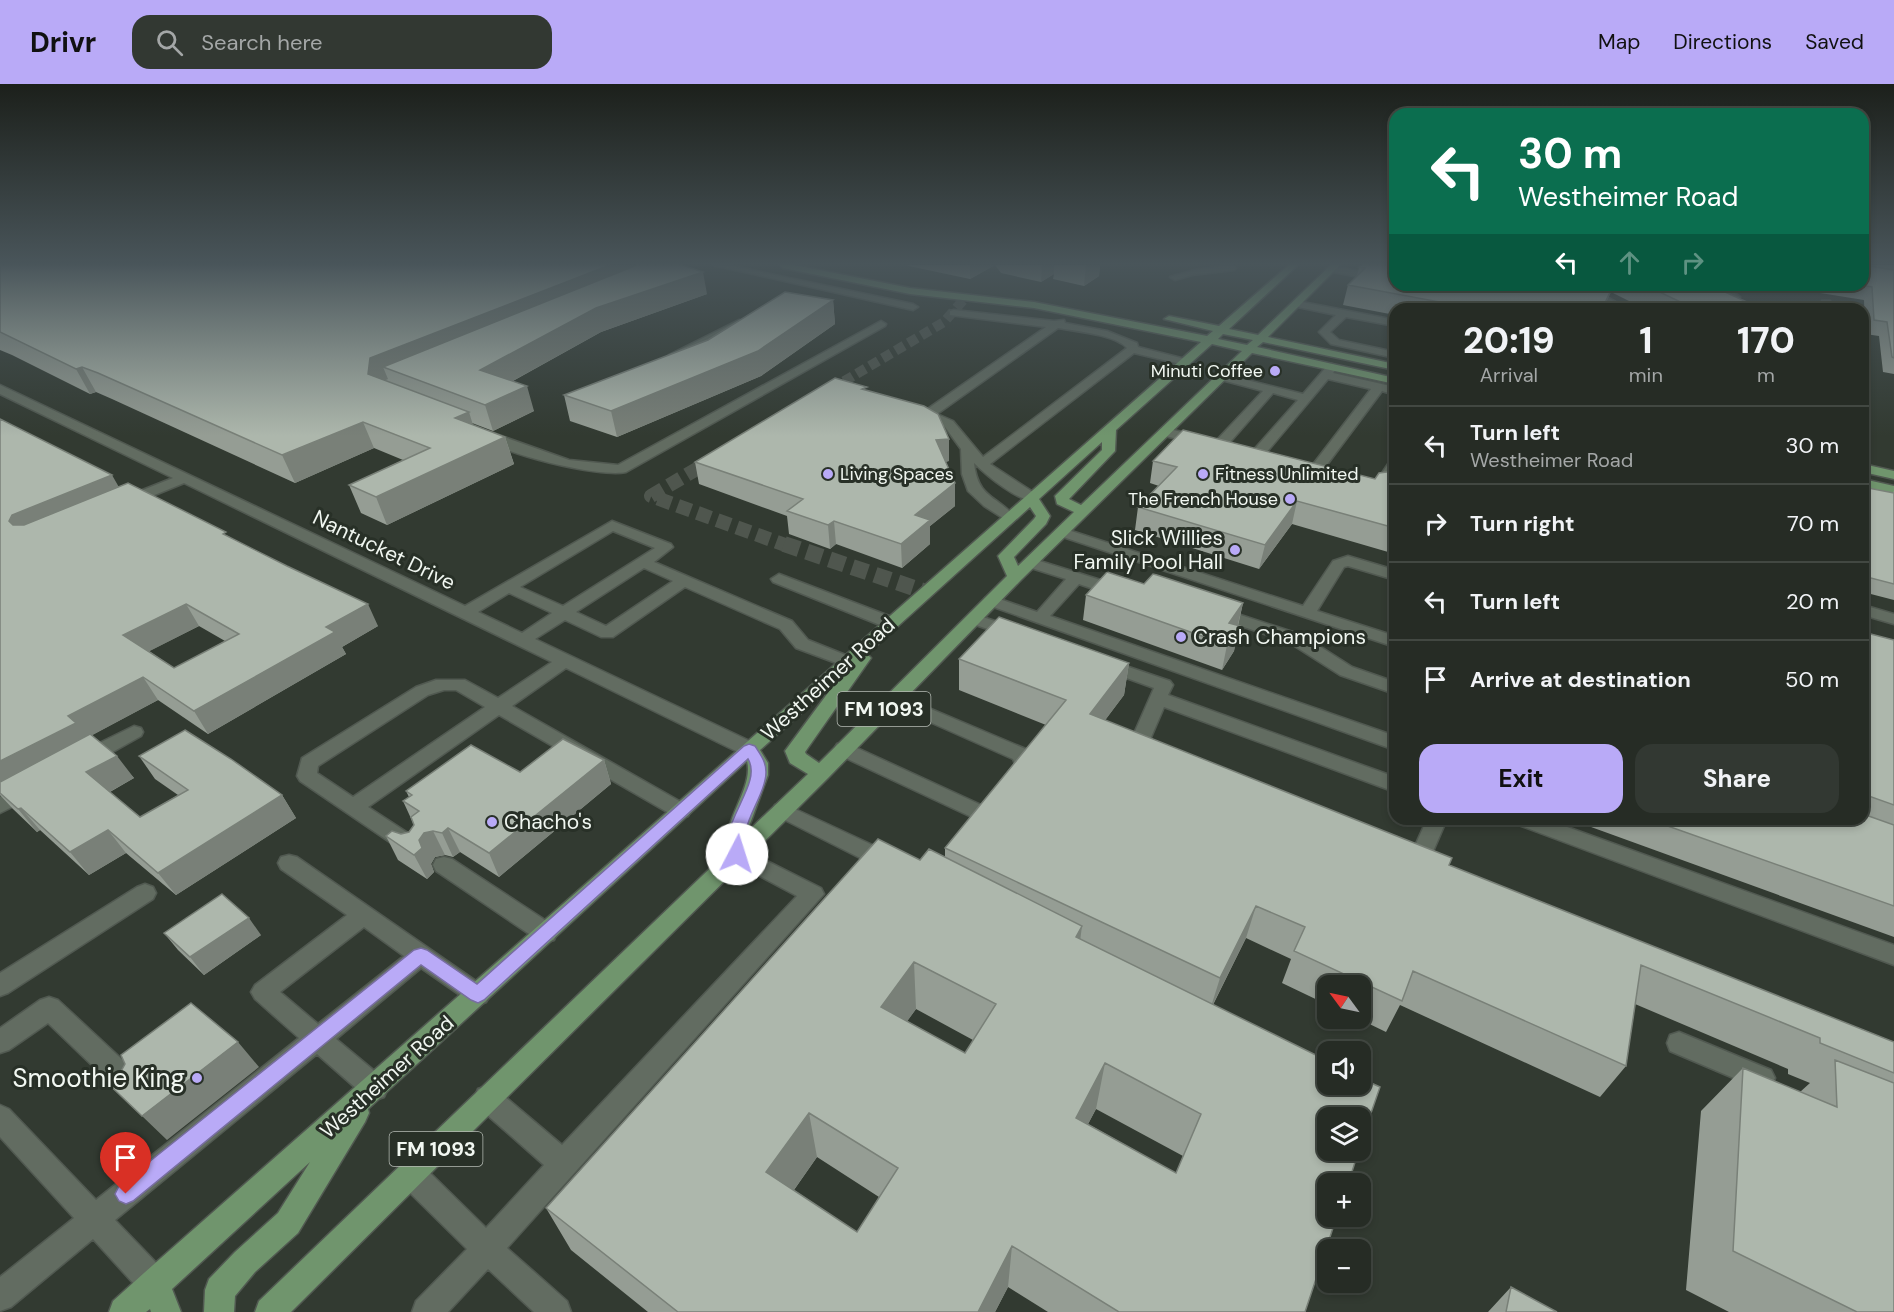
<!DOCTYPE html>
<meta charset="utf-8">
<style>
:root{--surface:#262c25;--page:#323832;--text:#f1f3f6;--muted:#a4a7a7;--line:#424842;--accent:#b9aaf7}
body{margin:0;font-family:"DM Sans",sans-serif;background:var(--page);color:var(--text);height:100vh;display:flex;flex-direction:column;font-size:22px;white-space:nowrap}
*{box-sizing:border-box;margin:0}
p{font-size:20px;color:var(--muted)}
.icon{flex:none;width:33px;height:33px;fill:none;stroke:currentColor;stroke-width:2;stroke-linecap:round;stroke-linejoin:round}
.map{position:relative;flex:1;overflow:hidden}
.panel{position:absolute;left:1389px;top:219px;width:480px;height:522px;display:flex;flex-direction:column;background:var(--surface);border-radius:18px;box-shadow:0 3px 9px #0003,0 0 0 2px var(--line)}
.panel>*{flex:none}
.banner{position:absolute;left:1389px;top:24px;width:480px;height:183px;border-radius:18px;box-shadow:0 3px 9px #0003,0 0 0 2px var(--line);background:#0b6e4f;color:#fff;overflow:hidden}
.needle{width:39px;rotate:303deg}
.fabs{position:absolute;left:1317px;top:891px;display:grid;gap:12px}
.fabs a{display:grid;place-items:center;width:54px;height:54px;border-radius:12px;background:var(--surface);box-shadow:0 3px 9px #0003,0 0 0 2px var(--line);font-size:30px}
.pin{position:absolute;display:grid;place-items:center;width:51px;height:51px;color:#fff;margin:-62px -26px;border-radius:50% 50% 50% 0;rotate:-45deg;box-shadow:0 0 6px #0007}
.pin .icon{rotate:45deg}
.me{position:absolute;width:66px;margin:-33px;rotate:5deg;stroke-linejoin:round;filter:drop-shadow(0 0 4px #0008)}
.turn{display:flex;align-items:center;gap:21px;height:126px;padding:0 30px;font-size:27px}
.turn .icon{width:78px;height:78px;stroke-width:2.5}
.turn b{display:block;font-size:42px;line-height:51px}
.lanes{display:flex;align-items:center;height:57px;padding:0 30px;background:#0003;justify-content:center;gap:30px;direction:ltr}
.lanes .off{opacity:.35}
.eta{display:flex;justify-content:space-evenly;align-items:center;height:102px;text-align:center}
.eta b{font-size:36px;font-weight:800;line-height:42px}
.cta{display:flex;gap:12px;margin-top:auto;padding:12px 30px}
.cta a{flex:1;height:69px;border-radius:18px;background:var(--accent);color:#111;font-size:24px;font-weight:800;line-height:69px;text-align:center}
.cta a+a{background:var(--page);color:var(--text)}
ul{padding:0;list-style:none}
li{display:flex;align-items:center;gap:18px;height:78px;padding:0 30px;border-top:2px solid var(--line)}
li div{flex:1}
li b{display:block;font-size:22px}
li em{font-style:normal}
header{display:flex;align-items:center;gap:36px;box-sizing:border-box;height:84px;padding:0 30px;background:var(--accent);color:#111}
header strong{font-size:28px}
nav{display:flex;gap:33px;margin-inline-start:auto;font-size:21px}
.search{width:420px;height:54px;background:var(--page);display:flex;align-items:center;gap:15px;box-sizing:border-box;padding:0 21px;border-radius:18px;color:var(--muted);font-size:22px}
.map>svg:first-child{display:block}
.lines{fill:none;stroke-linecap:round;stroke-linejoin:round}
.minor-tunnel-far2{stroke:#4f564e;stroke-width:10;stroke-dasharray:10 5;stroke-linecap:butt}
.minor-tunnel-far1{stroke:#4f564e;stroke-width:14;stroke-dasharray:14 7;stroke-linecap:butt}
.minor-tunnel{stroke:#4f564e;stroke-width:16;stroke-dasharray:16 8;stroke-linecap:butt}
.minor-casing{stroke:#515951;stroke-width:3}
.major-casing{stroke:#515951;stroke-width:3}
.minor{fill:#626c61;fill-rule:evenodd}
.major{fill:#70956d;fill-rule:evenodd}
.wall{fill:#959d94;fill-rule:evenodd}
.shaded-wall{fill:#798078}
.building{fill:#adb7ac;stroke:#798078;stroke-width:1.5;fill-rule:evenodd}
.route{fill:#b9aaf7;stroke:#786ea1;stroke-width:1.5}
.poi-dot{fill:#b9aaf7;stroke:#283027;stroke-width:2}
.labels{text-anchor:middle;stroke-width:6;stroke-linejoin:round;paint-order:stroke}
.far-poi-label{font-size:18px;fill:#f1f7f1;stroke:#283027;text-anchor:end}
.shield{fill:#283027;stroke:#b5bbb4;stroke-width:1.5}
.shield-label{font-size:20px;font-weight:bold;fill:#f1f7f1}
.poi-label{font-size:21px;fill:#f1f7f1;stroke:#283027;text-anchor:start}
.street-label{font-size:21px;fill:#f1f7f1;stroke:#283027}
.near-poi-label{font-size:26px;fill:#f1f7f1;stroke:#283027;text-anchor:end}
</style>
<header>
<strong>Drivr</strong>
<div class="search"><svg class="icon" aria-label="search" viewBox="0 0 24 24"><circle cx="10" cy="10" r="6"/><path d="M15 15l6 6"/></svg>Search here</div>
<nav><a>Map</a><a>Directions</a><a>Saved</a></nav>
</header>
<div class="map">
<svg width="1894" height="1228" viewBox="0 0 1894 1228">
<rect width="100%" height="100%" fill="#323a31"/>
<g class="lines">
<path class="minor-tunnel-far2" d="M831,305L944,238L966,213"/>
<path class="minor-tunnel-far1" d="M826,308L833,304
M717,373L651,412L788,462"/>
<path class="minor-tunnel" d="M784,460L926,508"/>
<defs>
<path id="minor" d="M713,181H728L913,220L918,223L913,226Z
M1231,181L1236,184L1234,186L1192,191L1175,196L1170,193L1195,186Z
M1331,182L1395,194V200L1328,187L1326,185Z
M1574,201H1586L1628,225H1615Z
M1712,201H1724L1740,213L1731,215Z
M1297,217L1395,236V242L1346,233L1330,248L1339,256L1395,268V274L1331,260L1319,248L1336,231L1293,222L1292,220Z
M1822,217H1830L1831,225H1821Z
M954,226L1054,237L1064,236L1065,239L1107,247L1137,259L1138,263L1189,276L1191,278L1185,281L1134,269L990,380L1036,410L1038,413L1036,416C1020,420 985,390 974,379C978,415 997,411 1016,434L1009,438L984,422L968,407L962,390L961,365L945,343L912,327L918,323L926,326L1046,243L950,231V227ZM1058,244C1076,247 1116,251 1127,264L983,373L953,337L937,330Z
M739,236L743,237V241L679,273L675,274L669,271Z
M881,237L886,240L885,242L626,388C600,394 496,369 479,351L480,348H490L569,376L618,381Z
M1332,280L1338,283L1333,289L1395,303V311L1382,307L1320,390L1315,391L1308,387L1371,305L1328,295L1261,375H1251L1249,372L1251,369L1298,316L1273,309L1224,365H1214L1213,362L1214,359L1263,307L1218,295V291L1222,290L1303,310L1328,281Z
M0,301L465,522L612,437L671,460L673,463L654,478L792,537L808,556L853,574L856,578L853,582L847,583L796,564L780,545L685,503L613,553H601L565,536L535,555L756,660L759,665L756,670L749,672L742,670L566,584L512,622L688,722L691,727L688,732L681,734L674,732L499,631L368,723L417,755L420,761L417,767L410,769L403,767L300,697L297,692L302,674L416,603L436,596H465L498,614L552,578L184,399L130,421H120L118,418L120,415L173,394L0,310ZM613,447L655,464L563,522L520,503ZM644,484L673,497L606,542L576,528ZM509,509L552,529L522,549L478,528ZM444,606H456L485,623L353,713L317,689L318,682L428,611Z
M1165,344L1207,354L1208,357L1202,361L1161,351L1159,348L1161,345Z
M1395,376V390L1388,401L1366,403L1364,400L1366,397L1378,395L1390,377Z
M1062,444L1303,522L1333,477L1348,472L1395,486V496L1348,482L1344,483L1317,527L1395,552V563L1057,451L1055,448Z
M1030,474L1107,498L1126,501L1128,504C1117,516 1092,504 1079,500L1050,532L1395,652V666L985,520L983,517L985,514L991,512L1037,528L1066,495L1025,482L1022,479Z
M779,490L897,535L899,539L891,544L885,543L773,498L771,495Z
M1863,521L1894,530V540L1863,531Z
M1216,523L1302,551L1352,583L1395,598V610L1340,591L1290,559L1210,531L1208,528L1210,525Z
M973,530L1020,545L1022,549L1014,554L967,538L965,535Z
M1105,575L1170,597L1173,601L1168,611L1395,693V708L1164,623L1149,658L1157,661L1160,666L1157,671C1147,673 1134,670 1129,661L1154,604L1099,584L1096,580L1099,576Z
M893,609L1028,666L1035,681C1029,691 1023,699 1010,695L1007,690L1015,680L1013,675L887,619L884,615L887,611Z
M134,642L141,644L143,648L141,652L93,679L86,681L79,679L76,674L79,669Z
M844,658L992,726L995,731L992,736L985,739L978,736L837,670L834,665L837,660Z
M27,700L34,702L37,707L34,712L0,729V713Z
M782,719L896,772L899,778L896,784L888,786L880,784L775,731L772,726L775,721Z
M1427,735H1447L1428,779L1421,781L1403,775L1399,769L1403,763L1410,761L1415,762Z
M1513,735H1545L1894,861V881L1516,740Z
M737,762L821,804L824,810L507,1164L567,1217L571,1228H534L488,1185L448,1228H412L416,1217L467,1165L401,1100L397,1090L401,1080L411,1076L421,1080L486,1144L544,1081L478,1023L474,1014L478,1005L487,1002L496,1005L562,1061L797,812L730,776L726,770L730,764Z
M289,771L297,773L486,904L490,911L486,918L478,921L470,918L421,884L336,955L384,995L388,1004L384,1013L375,1016L366,1013L317,970L115,1136L166,1189L170,1200L166,1211L155,1215L144,1211L93,1155L11,1223L0,1227V1193L74,1134L0,1053V1021L9,1025L96,1116L299,954L255,915L251,908L255,901L347,831L281,785L278,779L281,773ZM364,843L404,872L318,940L280,908Z
M444,773L452,775L554,842L557,849L554,856L546,858L538,856L436,787L433,781L436,775Z
M145,800L153,803L156,809L153,815L8,909L0,912V889L137,803Z
M49,913L58,916L143,995L147,1004L143,1013L134,1016L125,1013L48,939L9,966L0,969V944L40,916Z
M1679,948L1771,986L1775,994L1771,1002L1762,1006L1670,967L1667,959L1670,951Z"/>
<path id="major" d="M779,181H794L910,204L1034,218L1207,252L1213,247L1164,235L1169,232L1219,242L1289,181H1298L1229,245L1258,251L1331,181H1340L1268,253L1395,280V286L1263,258L1257,263L1395,294V300L1252,269L1021,496L828,694L291,1228H255L259,1217L726,769C722,736 754,704 747,677L368,1025L369,1029L365,1038L298,1149L255,1188L235,1212L234,1228H204L205,1206L209,1195L235,1168L278,1129L310,1078L172,1205L181,1228H151L150,1225L146,1228H109L113,1217L144,1189L1201,258L1034,224L910,210L783,184ZM1223,250L1253,256L1247,261L1218,255ZM1212,260L1242,267L1081,421L1069,415L1115,367L1116,346ZM1102,358V366L1055,412L1057,420L1074,428L1018,482L1014,473L1046,440L1050,432L1039,415ZM1030,423L1036,432L1034,435L998,472L1007,492L819,679L806,670L805,668L871,574L867,570ZM836,598L785,667L790,679L808,690L747,748L768,691V679L760,666Z
M1863,380L1894,387V395L1863,388Z
M1863,395L1894,402V410L1863,403Z"/>
</defs>
<use href="#minor" class="minor-casing"/>
<use href="#major" class="major-casing"/>
<use href="#minor" class="minor"/>
<use href="#major" class="major"/>
</g>
<path class="wall" d="M0,181L707,210L601,248L513,297L534,327L493,347L472,339L473,341L505,353L514,380L387,441L361,429L349,401L403,376L374,364L295,399L112,315L96,308L90,310L12,271L0,266Z
M904,181H1100L1099,192L1084,202L1053,195L1054,190L1041,198L1001,189L995,181L970,195Z
M1362,181H1395V201H1710L1762,225H1645L1611,208L1603,225H1395V231L1343,221L1348,201L1357,192L1359,183Z
M1863,181H1894V290L1883,288L1879,252L1865,250L1864,216L1770,201H1863Z
M833,216L835,240L761,292L617,353L570,337L564,311Z
M867,307L949,355V377L945,378L955,399V422L930,442V460L902,484L836,460L830,465L789,450L787,432L699,400L695,378Z
M0,335L119,403L228,452L378,542L342,563L346,570L208,650L158,616L92,651L134,694L110,708L140,733L178,711L155,695L139,672L282,711L296,734L176,811L126,769L89,791L40,746L37,748L13,725L0,711ZM199,542L225,557L174,584L149,567Z
M1153,377L1375,395L1395,387V470L1292,440L1259,485L1135,446L1138,423L1159,402L1150,399Z
M1863,403L1893,409L1894,407V516L1863,508Z
M1144,500L1243,519L1238,542L1234,567L1222,586L1083,536L1086,511Z
M1863,548L1894,556V853L1569,735H1863Z
M959,575L1129,579L1124,611L1105,636L1449,781L1894,958V1228H1729L1686,1206L1701,1027L1743,984L1800,1008L1810,999L1788,990V985L1635,920L1626,982L1600,1013L1400,921L1386,948L1357,934H1360V902H1328V921L1282,899L1291,875L1246,854L1213,921L1305,1228H1048L1008,1203L995,1228H648L571,1166L546,1124L920,776L945,773V764L1046,641L959,606ZM916,925L973,956L965,969L907,937ZM1096,1025L1183,1072L1176,1089L1088,1040ZM817,1073L879,1113L857,1148L794,1106Z
M604,676L611,700L499,793L460,768L453,773L445,771L435,773L431,780L434,788L427,795L398,776L386,752L409,748L414,741L403,717L409,713L406,707L520,688Z
M164,849L261,851L204,891L178,866Z
M1511,1203L1557,1228H1488Z"/>
<path class="shaded-wall" d="M610,181H646L383,283L388,295L379,299L368,290L370,274Z
M970,181H995L970,195Z
M1042,181H1054V190L1041,198Z
M1086,181H1100L1099,192L1084,202Z
M703,188L707,210L601,248L487,311L480,286L596,224Z
M833,216L835,240L761,292L617,353L611,327Z
M82,283L96,308L90,310L76,285Z
M527,302L534,327L493,347L485,321Z
M469,328L477,354L455,334Z
M363,338L374,364L295,399L282,371Z
M505,353L514,380L387,441L376,413Z
M949,355V377L936,379V356Z
M112,391L124,412L23,458L9,437L12,431Z
M955,399V422L930,442V460L902,484L901,460L915,431Z
M1297,417L1292,440L1259,485L1265,461Z
M834,437L836,460L830,465L828,441Z
M1243,519L1237,544L1229,539Z
M186,520L199,542L138,573L123,551Z
M368,520L378,542L342,563L346,570L208,650L194,627L326,543Z
M1240,542L1234,567L1222,586L1227,561Z
M1129,579L1124,611L1086,662L1090,630Z
M143,593L158,616L87,654L0,709V677L68,632Z
M117,672L134,694L104,711L86,688Z
M604,676L611,700L499,793L489,769Z
M282,711L296,734L176,811L158,789Z
M21,724L40,746L37,748L18,725Z
M448,744L460,768L453,773L442,749Z
M108,746L126,769L89,791L70,768Z
M433,747L445,771L435,773L431,780L434,788L427,795L414,771L419,756L424,749Z
M1256,822L1246,854L1210,926L1220,894Z
M249,834L261,851L204,891L190,873Z
M1082,842L1076,889V853Z
M914,878L916,925L884,970L881,923Z
M238,958L259,983L167,1056L142,1032Z
M1105,979L1096,1025L1068,1078L1076,1034Z
M809,1029L817,1073L777,1130L766,1088Z
M1012,1162L1008,1203L995,1228H978Z"/>
<path class="building" d="M0,181H610L370,274L368,290L469,328L455,334L505,353L376,413L349,401L430,364L363,338L282,371L98,289L82,283L76,285L0,248Z
M637,181H682L703,188L596,224L480,286L527,302L485,321L383,283Z
M1362,181H1395V201H1506L1520,203L1524,207H1534L1537,205L1532,201H1565L1576,207H1590L1592,205L1585,201L1613,202L1602,225H1477L1348,201L1365,184L1359,183Z
M1863,181H1868L1869,182L1894,186V274L1892,273L1887,238L1874,236L1872,203L1859,201H1863Z
M1645,201H1710L1762,225H1695Z
M785,208L833,216L758,267L611,327L564,311L708,256Z
M835,294L867,303L862,305L924,322L938,330L949,355L936,356L955,399L915,431L930,436L901,460L834,437L828,441L787,427L803,415L695,378Z
M0,335L112,391L12,431L9,437L13,441H24L128,399L226,448L223,450L287,482L368,520L326,543L335,548L194,627L143,593L68,632L76,639L0,677ZM186,520L239,550L174,584L123,551Z
M1183,346L1375,395L1379,389L1395,387V444L1297,417L1265,461L1138,423L1177,383L1153,377Z
M1863,403L1894,409V500L1863,492Z
M1107,488L1144,500L1153,490L1157,491L1243,519L1229,539L1240,542L1227,561L1086,511Z
M999,533L1129,579L1090,630L1452,774L1449,781L1894,958V989L1820,959V954L1641,881L1626,982L1413,887L1402,917L1294,867L1305,843L1256,822L1220,894L945,764L1066,616L959,575Z
M1863,548L1894,556V721L1863,710Z
M185,646L231,675L282,711L158,789L108,746L70,768L21,724L18,725L0,709V698L90,650L117,672L86,688L140,733L188,706L139,672Z
M563,655L604,676L489,769L448,744L442,749L433,747L424,749L419,756L422,764L414,771L386,752L392,747L401,750L409,748L414,741L411,733L419,727L403,717L412,711L406,707L471,661L520,688Z
M1863,730L1894,741V822L1648,735H1863Z
M878,755L920,776L929,765L1082,842L1076,853L1328,977V1000H1360V994L1380,1003L1360,1061V1034H1328V1066H1359L1348,1100H1328V1132H1337L1305,1228H1119L1012,1162L978,1228H678L546,1124ZM914,878L996,920L965,969L881,923ZM1105,979L1201,1030L1176,1089L1076,1034ZM809,1029L898,1084L857,1148L766,1088Z
M222,810L249,834L190,873L164,849Z
M191,919L238,958L142,1032L99,991L110,994L119,991L125,980L121,971Z
M1835,976L1894,999V1228H1857L1733,1167L1743,984L1837,1023Z
M1511,1203L1557,1228H1506Z"/>
<linearGradient id="sky" x2="0" y2="1"><stop stop-color="#1c201b"/><stop offset="0.51" stop-color="#49555a"/><stop offset="1" stop-color="#49555a" stop-opacity="0"/></linearGradient>
<rect width="1894" height="352" fill="url(#sky)"/>
<path class="route" d="M749,660L755,662C760,670 766,677 766,688C766,706 750,728 746,746C743,755 747,766 743,774L737,776L731,774C714,742 764,701 748,675L484,916L478,919L471,916L421,881L133,1117L126,1120L119,1117L115,1110L119,1102L414,866L421,864L427,866L477,900L744,662Z"/>
<g class="poi-dot">
<circle cx="1275" cy="287" r="6"/>
<circle cx="828" cy="390" r="6"/>
<circle cx="1203" cy="390" r="6"/>
<circle cx="1290" cy="415" r="6"/>
<circle cx="1235" cy="466" r="6"/>
<circle cx="1181" cy="553" r="6"/>
<circle cx="492" cy="738" r="6"/>
<circle cx="197" cy="994" r="6"/>
</g>
<g class="labels">
<g class="far-poi-label">
<text x="1263" y="293">Minuti Coffee</text>
<text x="840" y="396" text-anchor="start">Living Spaces</text>
<text x="1215" y="396" text-anchor="start">Fitness Unlimited</text>
<text x="1278" y="421">The French House</text>
</g>
<g class="shield">
<rect x="837.5" y="608" width="93" height="34" rx="4.5"/>
<rect x="389.5" y="1048" width="93" height="34" rx="4.5"/>
</g>
<g class="shield-label">
<text x="884" y="632">FM 1093</text>
<text x="436" y="1072">FM 1093</text>
</g>
<g class="poi-label">
<text x="1223" y="461" text-anchor="end">Slick Willies<tspan x="1223" dy="24">Family Pool Hall</tspan></text>
<text x="1193" y="560">Crash Champions</text>
<text x="504" y="745">Chacho's</text>
</g>
<g class="street-label">
<text transform="translate(384 466) rotate(26)" y="7">Nantucket Drive</text>
<text transform="translate(828 595) rotate(-42)" y="7">Westheimer Road</text>
<text transform="translate(387 993) rotate(-42)" y="7">Westheimer Road</text>
</g>
<g class="near-poi-label">
<text x="185" y="1003">Smoothie King</text>
</g>
</g>
</svg>
<div class="fabs">
<a><svg class="needle" viewBox="-14 -14 28 28"><path d="M0-13l5 13h-10z" fill="#e53935"/><path d="M0 13l5-13h-10z" fill="#a4a7a7"/></svg></a>
<a><svg class="icon" aria-label="sound" viewBox="0 0 24 24"><path d="M4 9h4l5-4v14l-5-4H4zM17 9q2 3 0 6"/></svg></a>
<a><svg class="icon" aria-label="layers" viewBox="0 0 24 24"><path d="M12 4l9 5-9 5-9-5zM3 14l9 5 9-5"/></svg></a>
<a>+</a>
<a>−</a>
</div>
<div class="pin" style="left:126px;top:1110px;background:#d93025"><svg class="icon" aria-label="arrive" viewBox="0 0 24 24"><path d="M6 21V4h12l-3 4 3 4H6"/></svg></div>
<svg class="me" style="left:737px;top:770px" viewBox="-20 -20 40 40"><circle r="19" fill="#fff"/><path d="M0-13L10 11 0 6-10 11z" fill="#b9aaf7"/></svg>
<div class="banner">
<div class="turn"><svg class="icon" aria-label="left" viewBox="0 0 24 24"><path d="M17 20v-9H6M10 6l-5 5 5 5"/></svg><div><b>30 m</b>Westheimer Road</div></div>
<div class="lanes"><svg class="icon" aria-label="left" viewBox="0 0 24 24"><path d="M17 20v-9H6M10 6l-5 5 5 5"/></svg><svg class="icon off" aria-label="ahead" viewBox="0 0 24 24"><path d="M12 20V5M6 11l6-6 6 6"/></svg><svg class="icon off" aria-label="right" viewBox="0 0 24 24"><path d="M7 20v-9h11M14 6l5 5-5 5"/></svg></div>
</div>
<section class="panel">
<div class="eta">
<div><b>20:19</b><p>Arrival</p></div>
<div><b>1</b><p>min</p></div>
<div><b>170</b><p>m</p></div>
</div>
<ul>
<li><svg class="icon" aria-label="left" viewBox="0 0 24 24"><path d="M17 20v-9H6M10 6l-5 5 5 5"/></svg><div><b>Turn left</b><p>Westheimer Road</p></div><em>30 m</em></li>
<li><svg class="icon" aria-label="right" viewBox="0 0 24 24"><path d="M7 20v-9h11M14 6l5 5-5 5"/></svg><div><b>Turn right</b></div><em>70 m</em></li>
<li><svg class="icon" aria-label="left" viewBox="0 0 24 24"><path d="M17 20v-9H6M10 6l-5 5 5 5"/></svg><div><b>Turn left</b></div><em>20 m</em></li>
<li><svg class="icon" aria-label="arrive" viewBox="0 0 24 24"><path d="M6 21V4h12l-3 4 3 4H6"/></svg><div><b>Arrive at destination</b></div><em>50 m</em></li>
</ul>
<div class="cta"><a>Exit</a><a>Share</a></div>
</section>
</div>
